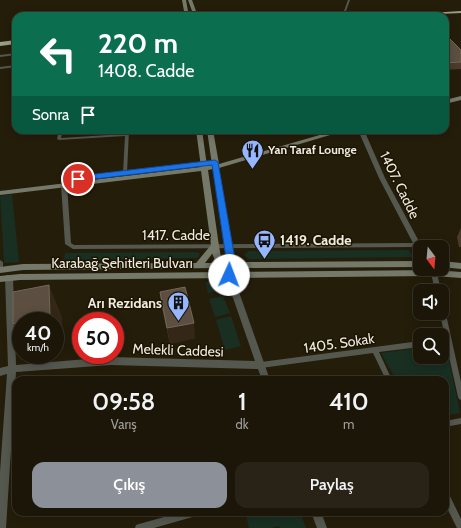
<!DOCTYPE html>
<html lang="tr">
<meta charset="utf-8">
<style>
:root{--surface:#1b1608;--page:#282316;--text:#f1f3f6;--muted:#a09f9c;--line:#393529;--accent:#8c9099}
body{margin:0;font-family:Cabin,sans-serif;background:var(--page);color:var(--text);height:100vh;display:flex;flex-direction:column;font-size:15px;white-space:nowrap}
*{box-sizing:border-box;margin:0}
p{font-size:13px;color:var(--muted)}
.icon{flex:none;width:22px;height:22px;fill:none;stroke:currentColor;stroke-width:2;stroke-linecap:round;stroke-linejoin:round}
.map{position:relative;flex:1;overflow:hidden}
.panel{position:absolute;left:12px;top:376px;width:437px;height:140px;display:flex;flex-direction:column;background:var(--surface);border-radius:12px;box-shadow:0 2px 10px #0003,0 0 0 1px var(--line)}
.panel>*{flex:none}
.guide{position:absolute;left:12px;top:12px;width:437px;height:122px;border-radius:12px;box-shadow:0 2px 10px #0003,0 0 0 1px var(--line);background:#0b6e4f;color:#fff;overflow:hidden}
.needle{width:26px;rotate:164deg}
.tools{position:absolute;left:413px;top:240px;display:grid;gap:8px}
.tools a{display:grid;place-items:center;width:36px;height:36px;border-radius:8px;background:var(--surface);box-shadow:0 2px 10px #0003,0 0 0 1px var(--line);font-size:20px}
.speed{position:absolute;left:12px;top:312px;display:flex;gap:8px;font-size:20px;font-weight:700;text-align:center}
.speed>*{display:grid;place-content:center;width:52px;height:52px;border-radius:50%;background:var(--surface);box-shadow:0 2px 10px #0003,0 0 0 1px var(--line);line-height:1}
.speed small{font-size:10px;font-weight:400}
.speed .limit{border:6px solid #d22;background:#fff;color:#111}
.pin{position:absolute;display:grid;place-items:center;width:34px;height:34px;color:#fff;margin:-17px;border:2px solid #fff;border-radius:50%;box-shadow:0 1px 4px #0007}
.me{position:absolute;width:44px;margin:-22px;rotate:2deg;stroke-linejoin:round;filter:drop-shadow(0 0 3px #0008)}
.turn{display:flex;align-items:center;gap:14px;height:84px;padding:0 20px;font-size:18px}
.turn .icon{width:52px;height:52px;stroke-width:2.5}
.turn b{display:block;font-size:28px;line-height:34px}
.then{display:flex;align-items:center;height:38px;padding:0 20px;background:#0003;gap:8px;font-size:15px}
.eta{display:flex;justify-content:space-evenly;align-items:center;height:68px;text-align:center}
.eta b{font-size:24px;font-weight:600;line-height:28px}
.primary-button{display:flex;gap:8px;margin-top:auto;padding:8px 20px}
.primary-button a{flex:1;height:46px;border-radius:12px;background:var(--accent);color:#fff;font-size:16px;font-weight:600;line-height:46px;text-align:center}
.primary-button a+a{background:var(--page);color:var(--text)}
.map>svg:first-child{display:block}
.green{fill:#182f22}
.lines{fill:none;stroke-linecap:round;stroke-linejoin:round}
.minor{fill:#55584e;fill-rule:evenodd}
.tertiary{fill:#55584e;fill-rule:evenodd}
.secondary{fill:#75796a;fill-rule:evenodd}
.trunk{fill:#989e88;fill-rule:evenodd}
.wall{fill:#4a3b2c}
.shaded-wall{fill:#342717}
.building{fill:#5c4e40;stroke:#736759}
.route{fill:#1a73e8;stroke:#114b97}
.labels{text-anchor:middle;stroke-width:3;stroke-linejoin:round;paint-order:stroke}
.far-poi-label{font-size:12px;font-weight:bold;fill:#f0ebdf;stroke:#1b1403;text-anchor:start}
.street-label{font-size:14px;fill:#f0ebdf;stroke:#1b1403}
.poi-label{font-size:14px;font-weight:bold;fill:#f0ebdf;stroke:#1b1403;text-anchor:start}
</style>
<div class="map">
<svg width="461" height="528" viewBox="0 0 461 528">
<rect width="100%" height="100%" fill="#241d0a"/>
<path class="green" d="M12,194L19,262L4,263L0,196Z
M406,250H409L413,257L248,259L244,255L249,251Z
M194,252L200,253L198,258L64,260L65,253Z
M205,282H217L222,290L208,293Z
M223,296L230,313L215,317L209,299Z
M231,316L241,346L225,350L216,320Z
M442,346H446L460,413L445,416V380H396L381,353L420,348V357H442Z
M258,512H300L306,528H280L279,526L272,528H249L246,516Z"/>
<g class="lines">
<path class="minor" d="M348,0H350L346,11L348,16H346L344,11Z
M16,53V55L0,57V55Z
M16,65V67L0,69V67Z
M59,130H63L61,138L125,134V130H129L127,173L125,174L123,173L125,136L59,140L57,139Z
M0,260L3,262V270L0,272Z
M434,271L436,272L437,273L441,291H435L431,273L432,272Z
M442,308H444L445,310L461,382V400L459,399L458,397L446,343L442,344V338H445L440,313H442Z
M420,341V347L379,352L392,380H386L373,353L261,368L259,367L258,365L259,363L261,362Z
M461,418V424L445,427V421Z
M445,491L448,492L461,519V528H457L445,504Z
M182,512H200L199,515L196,516L154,528H135L136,525L139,524Z"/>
<path class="tertiary" d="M358,130H364L385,178L422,247H420V252H418L415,247L73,249L65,244L61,185L64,183L67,185L71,243L74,245L413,243L379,178Z
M229,272L232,273L233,275L270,380H262L258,369L111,365L16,372L6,528H0V472L7,374L0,376V368L8,366L5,277L6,275H12L13,277L16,365L111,357L255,361L225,275L226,273Z
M311,512H321L327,528H317Z"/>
<path class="secondary" d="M182,0H186L188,11L184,16H180L184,11Z
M188,0H192L196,11L201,16H197L192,11Z
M461,96V100L445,104V100Z
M196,130H202L207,166L212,165L207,130H213L219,164L337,130H347L219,168L235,262L420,261V267L234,268L233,272L434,270L461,272V278L434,276L20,280L0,282V276L20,274L227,272L226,270L223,271L219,268L23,270L0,273V267L23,264L196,263L211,245L201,171L0,195V191L201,167ZM213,169L227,263H224L221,257L219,246L208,170ZM212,253L216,263H205L212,254Z
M442,261L461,263V269L442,267Z"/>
<path class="trunk" d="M461,11V13L396,16L398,15Z
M16,40V44L0,46V42Z"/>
</g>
<path class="wall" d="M445,34L461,50V69L445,70Z
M461,228V247H459L457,237Z
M160,292L195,338L170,344L162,308Z"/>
<path class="shaded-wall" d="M49,285L62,317L64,346L55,348V321H25Z
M21,322V339L13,324Z
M194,323L195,338L170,344L167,328Z"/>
<path class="building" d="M445,34L461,50V62L445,63Z
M49,285L50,316L25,321H21V322L13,324V292Z
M185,287L194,323L167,328L160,292Z"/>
<path class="route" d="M215,160L218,162L236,265L234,275L229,278L224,275L227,265L212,165L78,181L74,179L78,176Z"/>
<defs>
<symbol id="restaurant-pin" viewBox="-11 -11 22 30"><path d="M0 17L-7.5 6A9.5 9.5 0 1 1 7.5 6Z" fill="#96b6fd" stroke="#1b1403"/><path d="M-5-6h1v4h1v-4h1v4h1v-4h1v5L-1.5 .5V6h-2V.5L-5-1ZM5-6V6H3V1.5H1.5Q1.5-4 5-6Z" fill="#111"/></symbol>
<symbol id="bus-pin" viewBox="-11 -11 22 30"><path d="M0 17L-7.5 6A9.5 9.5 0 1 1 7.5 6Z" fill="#96b6fd" stroke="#1b1403"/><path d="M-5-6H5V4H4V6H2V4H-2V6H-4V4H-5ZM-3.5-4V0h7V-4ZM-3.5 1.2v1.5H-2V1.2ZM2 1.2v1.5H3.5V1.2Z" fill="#111"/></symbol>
<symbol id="building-pin" viewBox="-11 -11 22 30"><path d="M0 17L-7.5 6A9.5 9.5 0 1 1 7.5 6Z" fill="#96b6fd" stroke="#1b1403"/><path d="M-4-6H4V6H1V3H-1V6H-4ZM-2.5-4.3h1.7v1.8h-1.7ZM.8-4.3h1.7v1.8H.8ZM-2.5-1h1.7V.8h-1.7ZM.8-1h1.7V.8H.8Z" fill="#111"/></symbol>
</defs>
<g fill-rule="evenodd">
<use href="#restaurant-pin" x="240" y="138" width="25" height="34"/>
<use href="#bus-pin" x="252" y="228" width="25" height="34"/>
<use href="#building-pin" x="166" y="290" width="25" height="34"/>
</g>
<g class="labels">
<g class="far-poi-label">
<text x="268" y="154">Yan Taraf Lounge</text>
</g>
<g class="street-label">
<text transform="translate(400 185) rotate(64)" y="5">1407. Cadde</text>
<text x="176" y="240">1417. Cadde</text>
<text x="122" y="268">Karabağ Şehitleri Bulvarı</text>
<text transform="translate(339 343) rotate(-8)" y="5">1405. Sokak</text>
<text transform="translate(178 350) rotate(2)" y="5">Melekli Caddesi</text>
</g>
<g class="poi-label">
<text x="280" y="245">1419. Cadde</text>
<text x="162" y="308" text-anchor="end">Arı Rezidans</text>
</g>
</g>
</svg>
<div class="tools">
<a><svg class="needle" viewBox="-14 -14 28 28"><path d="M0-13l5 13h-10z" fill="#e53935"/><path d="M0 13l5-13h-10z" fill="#a09f9c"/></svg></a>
<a><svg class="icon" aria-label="sound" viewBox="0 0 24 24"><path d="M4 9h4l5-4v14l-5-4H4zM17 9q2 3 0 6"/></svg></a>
<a><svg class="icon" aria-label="search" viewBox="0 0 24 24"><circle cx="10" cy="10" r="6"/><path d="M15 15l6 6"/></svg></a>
</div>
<div class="speed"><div>40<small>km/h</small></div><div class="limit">50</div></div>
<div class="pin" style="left:78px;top:179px;background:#d93025"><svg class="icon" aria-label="arrive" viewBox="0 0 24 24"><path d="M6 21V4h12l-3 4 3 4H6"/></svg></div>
<svg class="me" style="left:229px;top:275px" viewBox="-20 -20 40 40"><circle r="19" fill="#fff"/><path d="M0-13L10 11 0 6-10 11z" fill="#1a73e8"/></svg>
<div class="guide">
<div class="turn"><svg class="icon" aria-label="left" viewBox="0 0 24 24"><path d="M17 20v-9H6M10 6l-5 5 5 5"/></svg><div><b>220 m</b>1408. Cadde</div></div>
<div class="then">Sonra<svg class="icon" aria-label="arrive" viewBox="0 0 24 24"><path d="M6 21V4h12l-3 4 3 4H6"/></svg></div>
</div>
<section class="panel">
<div class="eta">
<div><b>09:58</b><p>Varış</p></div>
<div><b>1</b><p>dk</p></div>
<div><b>410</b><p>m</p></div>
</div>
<div class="primary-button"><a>Çıkış</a><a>Paylaş</a></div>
</section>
</div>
